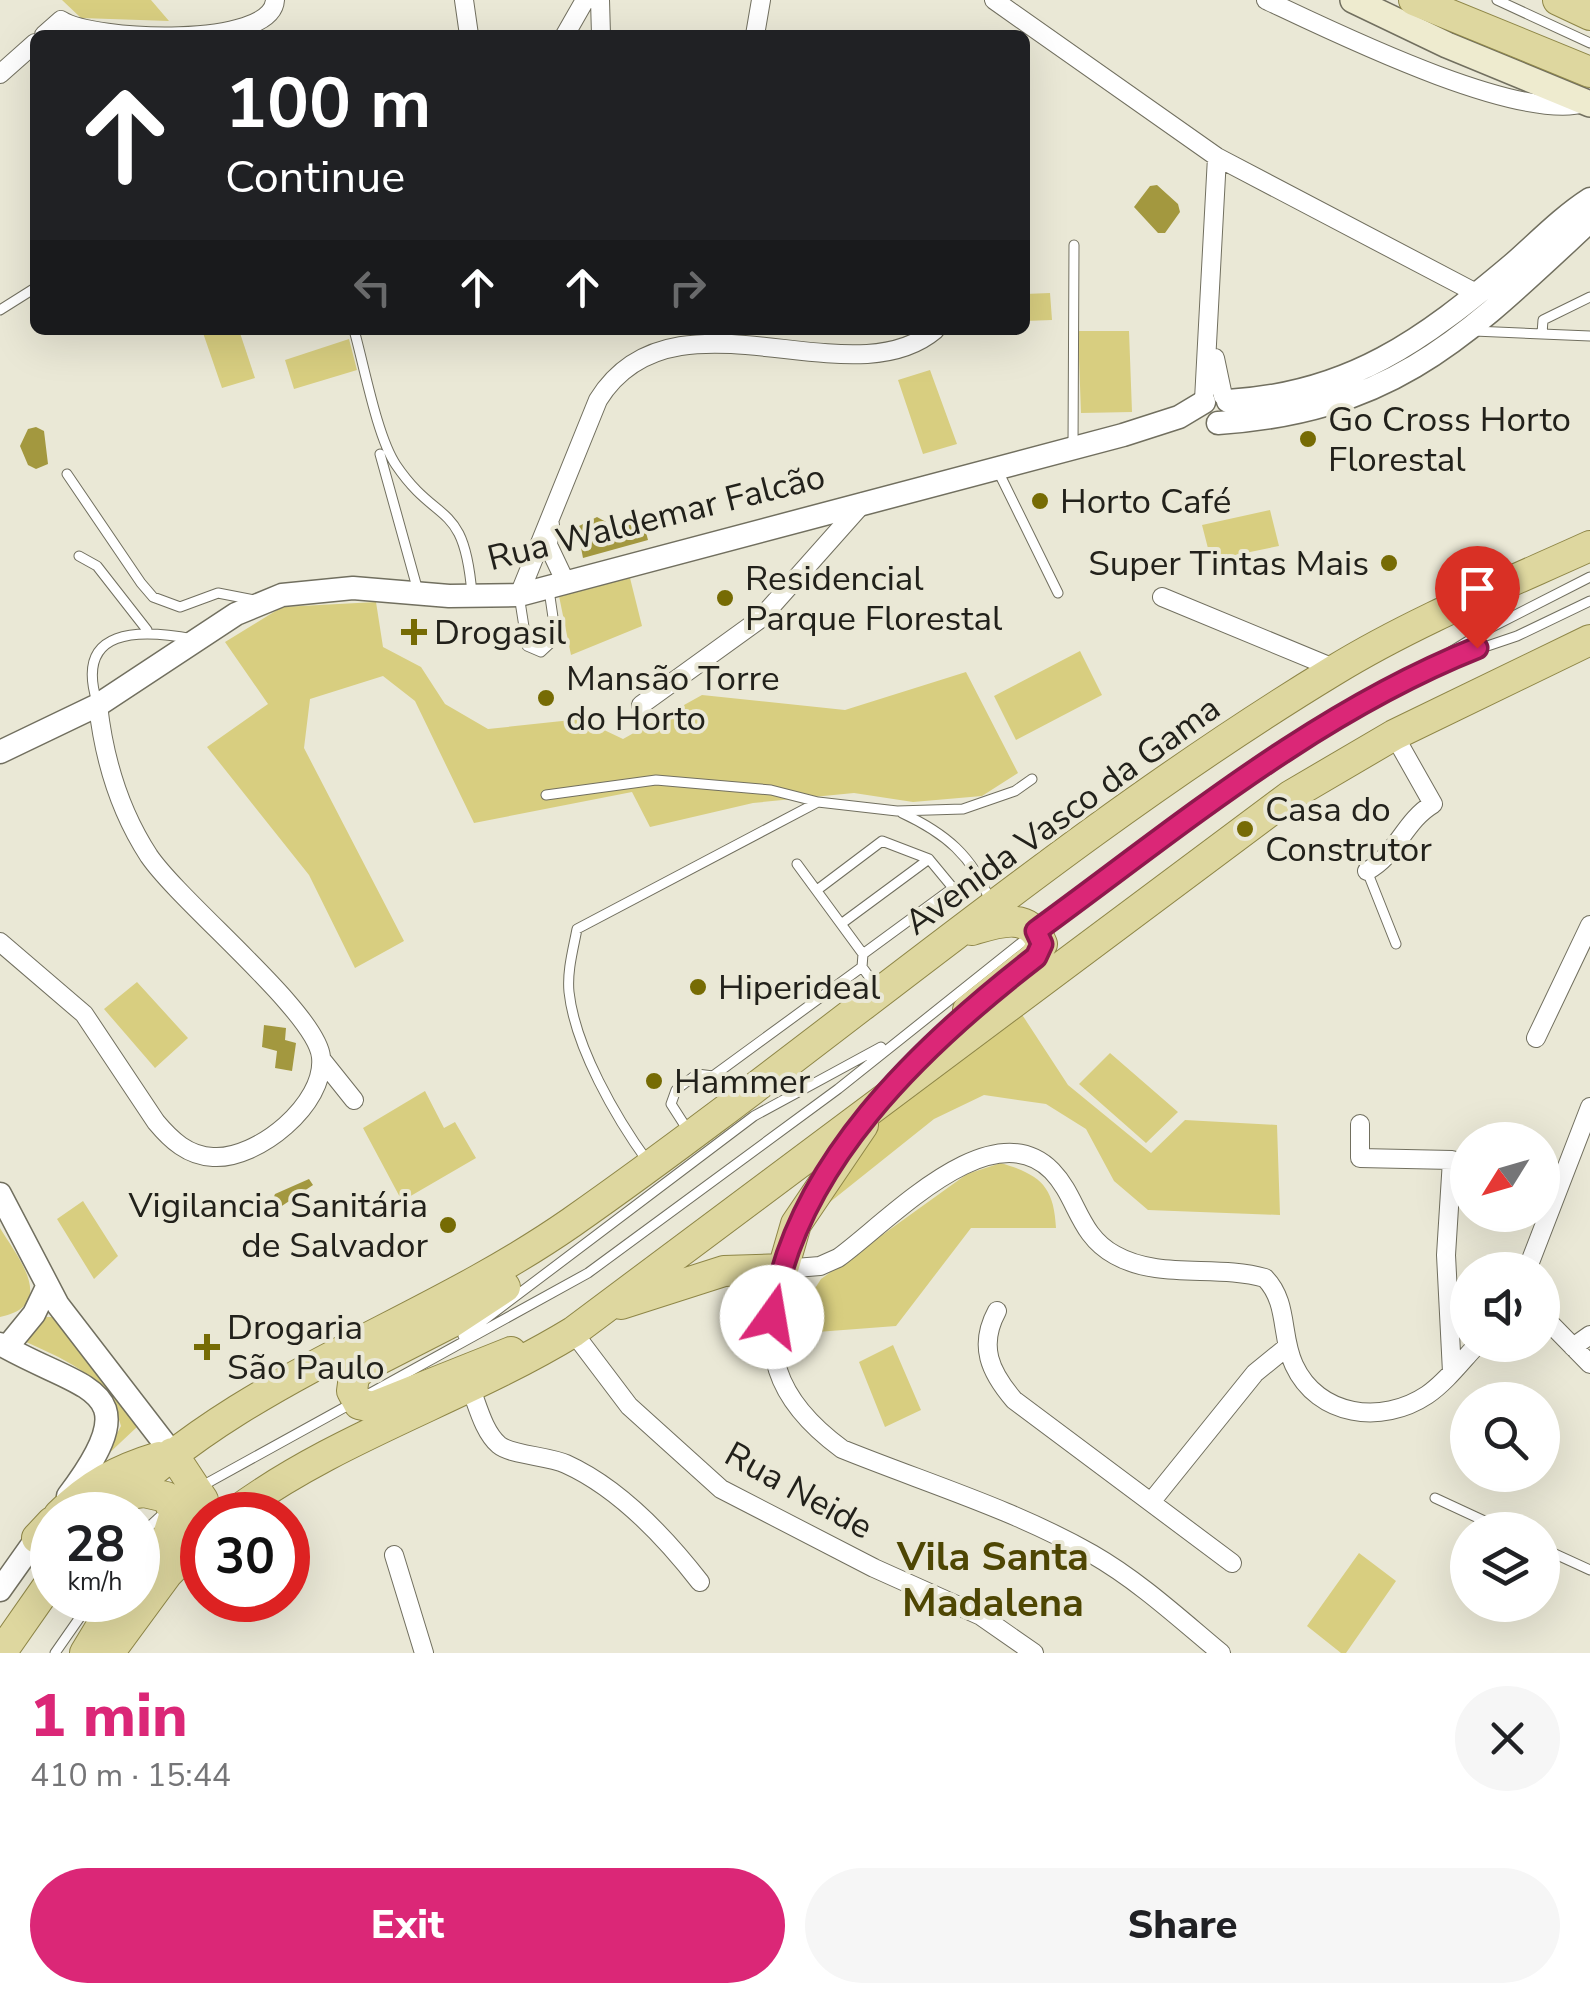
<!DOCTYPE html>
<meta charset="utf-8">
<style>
:root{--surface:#fff;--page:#f6f6f6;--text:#202124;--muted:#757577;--accent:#db2777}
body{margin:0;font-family:"Nunito Sans",sans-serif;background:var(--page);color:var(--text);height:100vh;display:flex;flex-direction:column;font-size:38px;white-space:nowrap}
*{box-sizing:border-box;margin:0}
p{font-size:32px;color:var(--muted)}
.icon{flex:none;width:55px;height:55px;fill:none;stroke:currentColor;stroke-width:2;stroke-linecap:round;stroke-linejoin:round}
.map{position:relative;height:1653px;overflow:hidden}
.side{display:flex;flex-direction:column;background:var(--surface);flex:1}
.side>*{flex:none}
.hud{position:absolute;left:30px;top:30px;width:1000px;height:305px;border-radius:15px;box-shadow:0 10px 40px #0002;background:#202124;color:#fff;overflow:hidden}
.needle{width:65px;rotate:233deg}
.controls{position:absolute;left:1450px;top:1122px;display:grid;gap:20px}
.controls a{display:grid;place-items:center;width:110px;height:110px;border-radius:50%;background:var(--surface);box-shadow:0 10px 40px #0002;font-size:50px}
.speed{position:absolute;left:30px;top:1492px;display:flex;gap:20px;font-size:50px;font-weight:700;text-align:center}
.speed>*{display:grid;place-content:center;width:130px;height:130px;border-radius:50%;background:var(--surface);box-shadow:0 10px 40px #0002;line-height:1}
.speed small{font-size:25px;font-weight:400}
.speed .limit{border:15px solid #d22;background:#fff;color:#111}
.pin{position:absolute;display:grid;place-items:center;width:85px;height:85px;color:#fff;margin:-102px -42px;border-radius:50% 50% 50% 0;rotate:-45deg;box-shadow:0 0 10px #0007}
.pin .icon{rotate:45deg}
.me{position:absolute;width:110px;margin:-55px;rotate:13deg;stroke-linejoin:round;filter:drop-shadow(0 0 8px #0008)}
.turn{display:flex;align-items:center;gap:35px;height:210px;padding:0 30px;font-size:45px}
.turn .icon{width:130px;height:130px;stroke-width:2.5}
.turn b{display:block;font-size:70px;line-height:85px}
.lanes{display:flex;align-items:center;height:95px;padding:0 30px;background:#0003;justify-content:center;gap:50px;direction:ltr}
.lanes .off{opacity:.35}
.round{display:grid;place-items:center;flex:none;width:105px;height:105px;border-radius:52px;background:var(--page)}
.head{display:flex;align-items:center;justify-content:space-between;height:170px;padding:0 30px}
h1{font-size:60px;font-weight:800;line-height:75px;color:var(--accent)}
.primary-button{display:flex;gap:20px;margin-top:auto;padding:20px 30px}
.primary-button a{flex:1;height:115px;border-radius:60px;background:var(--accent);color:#fff;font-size:40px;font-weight:800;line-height:115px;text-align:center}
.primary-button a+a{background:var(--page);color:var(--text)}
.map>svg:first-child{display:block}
.green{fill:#d8ce80}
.water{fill:#a3983f}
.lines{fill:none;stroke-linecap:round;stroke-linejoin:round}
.service-casing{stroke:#716f5f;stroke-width:11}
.minor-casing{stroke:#716f5f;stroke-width:20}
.tertiary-casing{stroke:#716f5f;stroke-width:25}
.secondary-casing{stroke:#716f5f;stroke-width:28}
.primary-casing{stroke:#8e8647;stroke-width:32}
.service{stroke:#fff;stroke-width:9}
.minor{stroke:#fff;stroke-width:18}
.tertiary{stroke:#fff;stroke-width:22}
.secondary{stroke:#eeebcf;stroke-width:25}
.primary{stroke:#ded79f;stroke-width:30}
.route-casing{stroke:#8e194d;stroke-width:25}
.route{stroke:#db2777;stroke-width:18}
.poi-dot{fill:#766b04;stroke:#eae8d6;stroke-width:4}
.labels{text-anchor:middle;stroke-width:8;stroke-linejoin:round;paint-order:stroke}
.poi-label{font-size:35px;fill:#22211b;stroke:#eae8d6;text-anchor:start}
.street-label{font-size:35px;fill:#22211b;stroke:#eae8d6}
.quarter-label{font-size:40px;font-weight:bold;fill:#4e4603;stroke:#eae8d6}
</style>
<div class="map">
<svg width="1590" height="1653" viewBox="0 0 1590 1653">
<rect width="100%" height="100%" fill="#eae8d6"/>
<path class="green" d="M62,0H151L169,21L81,18Z
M1050,293L1052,320L1025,321V294Z
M202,330H239L255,378L222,388Z
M1078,331H1129L1132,412L1081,413Z
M349,339L357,370L294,389L285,360Z
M930,370L957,444L923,454L898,380Z
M1270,510L1279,546L1211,560L1202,525Z
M630,578L642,626L571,655L559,596Z
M376,602L383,647L421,667L445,704L488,729L581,719L623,739L702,695L845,710L966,672L1018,773L982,796L913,802L854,793L753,803L650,827L632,792L474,823L415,701L383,676L310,699L304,748L404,941L355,968L309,875L207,747L268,704L225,642L282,607Z
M1080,651L1102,695L1016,740L994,696Z
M137,982L188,1038L155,1068L104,1009Z
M1021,1013L1068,1085L1151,1153L1185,1120L1277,1125L1280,1215L1148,1210L1114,1181L1086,1129L1046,1104L984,1095L934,1119L820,1210L880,1116Z
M1110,1053L1178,1112L1146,1143L1079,1084Z
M425,1091L444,1128L455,1122L476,1158L402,1201L363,1128Z
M1001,1163C1040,1175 1054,1186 1056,1228H971L896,1326L817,1332L801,1310L821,1279L967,1174Z
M83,1201L118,1256L94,1279L57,1219Z
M0,1228C18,1258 58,1305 0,1317Z
M45,1317H56L138,1426L103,1459L121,1426C108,1372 57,1357 11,1335Z
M893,1345L921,1410L885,1427L859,1362Z
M1359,1553L1396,1581L1346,1653H1341L1307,1626Z"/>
<path class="water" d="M1157,185L1178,204L1180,212L1165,233H1158L1134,207L1150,186Z
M36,427L44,431L48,464L36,469L28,465L20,446L28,429Z
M597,517L617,528L643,521L648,540L583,558L577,527Z
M264,1025L286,1028L285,1040L296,1043L292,1071L275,1068L277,1051L262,1047Z
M309,1179L313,1185L264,1218L259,1212L271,1204L275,1194Z"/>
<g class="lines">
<defs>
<path id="service" d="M1497,0L1590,43
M0,310L35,288
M354,330C364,365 377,437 396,465C438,527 464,499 472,594
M1474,331L1590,336
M1542,334L1543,320L1590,297
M1073,447L1074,245
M380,454L418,591
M997,469L1058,593
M67,474L141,583L153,597L180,607L218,593L254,600
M79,556L97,566L147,630
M519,595L527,646L541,652L556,638L549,590
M1449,659L1517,636L1590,601
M97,702C74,627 140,629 193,639
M546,795L656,780L771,790L818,802
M902,813C945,833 973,856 990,901
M797,864L863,954
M1367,871L1396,944
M817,890L882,841L929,859L953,888L863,954L862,967
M841,924L929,859
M689,1132L671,1104L676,1090L697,1074L713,1076L862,967L876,986
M648,1162C616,1118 575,1047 569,992C567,971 573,950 577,929L818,802L897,811L963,809L1015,791L1032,779
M463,1336L754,1116L881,1047
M202,1486L588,1273L838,1089L1036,931L1246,778L1486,630L1590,577
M1435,1498L1504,1530
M138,1537L165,1512
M1542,1548L1590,1570
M55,1653L92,1600"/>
<path id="minor" d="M464,0L469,35
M600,0L601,35
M994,0L1217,157L1478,294
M1266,0C1332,31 1518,123 1585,103
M44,35L61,20C93,41 272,49 275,0
M565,35L585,0
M755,35L761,0
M0,74L35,43
M1215,358L1223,396
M1204,400L1217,157
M550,525L548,545L566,583
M519,595L598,400C673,279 850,402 935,330
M1162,597L1336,669
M641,705L760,619L864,502
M1367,871C1397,855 1404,821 1433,804L1394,735
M0,942L84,1014L156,1122C171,1140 188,1156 213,1157C257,1160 326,1104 321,1057C317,1013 182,904 149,856C119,810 104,759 98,705
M1536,1038L1590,925
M322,1060L354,1100
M1360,1124V1158L1452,1160L1446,1255L1452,1372
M1527,1270L1590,1107
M997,1311C978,1346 990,1372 1014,1400L1232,1563
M1542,1315L1590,1364
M573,1332L629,1406L721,1489L874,1568L981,1616L1034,1653
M1573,1347L1590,1335
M471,1389C478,1407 484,1432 499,1445C511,1455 548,1456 566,1464C619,1488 665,1537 700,1582
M1151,1502L1255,1373L1287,1347
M394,1555L424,1653
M1221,1653C1179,1618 1139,1581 1092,1554C1013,1509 926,1483 842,1449C774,1399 759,1349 783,1269L820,1266L838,1258C887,1223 991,1109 1052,1171C1078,1198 1078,1235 1115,1255C1159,1280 1217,1264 1265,1278C1289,1303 1280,1335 1294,1365C1318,1417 1382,1425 1427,1395C1446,1382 1461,1362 1477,1345"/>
<path id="tertiary" d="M1228,401C1350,394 1423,340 1513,264C1538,242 1562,217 1590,199
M1218,423C1396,411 1467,335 1590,221
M0,752L98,705L236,614L282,595L353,588L449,596L519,595L1123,435L1179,417L1204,402
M0,1194L58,1305L172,1453
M0,1344C85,1393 152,1385 68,1496
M7,1347L34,1314L47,1287
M0,1590L44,1528"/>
<path id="secondary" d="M1353,0L1447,45L1590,104"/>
<path id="primary" d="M1414,0L1590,72
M1558,0L1590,15
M968,1010L1035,957L1042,944C1029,911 999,922 972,930
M505,1287L452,1322L366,1366L354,1376L352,1391L359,1404L373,1407L511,1352
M621,1304L724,1271L783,1269L796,1224L863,1125
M124,1495L144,1492L166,1497L175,1513L169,1532
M59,1515C89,1485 119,1469 159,1457
M105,1515C239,1377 417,1330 572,1222C827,1043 1066,833 1333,671C1413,622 1504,585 1590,546
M231,1515C335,1437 463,1399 573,1332L1290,796L1394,735L1590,640
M37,1538L52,1522
M138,1567L203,1500L172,1453
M1,1653L52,1580
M85,1653L117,1600
M109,1653L167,1574L202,1539"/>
</defs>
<use href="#service" class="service-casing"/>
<use href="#minor" class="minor-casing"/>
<use href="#tertiary" class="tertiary-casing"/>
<use href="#secondary" class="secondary-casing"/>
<use href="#primary" class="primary-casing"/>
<use href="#service" class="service"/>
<use href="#minor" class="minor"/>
<use href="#tertiary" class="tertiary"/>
<use href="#secondary" class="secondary"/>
<use href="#primary" class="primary"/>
</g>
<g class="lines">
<defs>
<path id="route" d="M772,1317C793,1166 921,1046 1036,957L1042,944L1036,931C1176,829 1314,713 1477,648"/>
</defs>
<use href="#route" class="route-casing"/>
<use href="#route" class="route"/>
</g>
<g class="poi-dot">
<circle cx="1308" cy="439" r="10"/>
<circle cx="1040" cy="501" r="10"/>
<circle cx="1389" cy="563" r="10"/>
<circle cx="725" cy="598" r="10"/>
<path d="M409 617h10v10h10v10h-10v10h-10v-10h-10v-10h10z"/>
<circle cx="546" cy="698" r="10"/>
<circle cx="1245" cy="829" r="10"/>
<circle cx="698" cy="987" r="10"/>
<circle cx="654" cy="1081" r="10"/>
<circle cx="448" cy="1225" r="10"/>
<path d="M202 1332h10v10h10v10h-10v10h-10v-10h-10v-10h10z"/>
</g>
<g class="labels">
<g class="poi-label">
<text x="1328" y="431">Go Cross Horto<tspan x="1328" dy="40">Florestal</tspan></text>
<text x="1060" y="513">Horto Café</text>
<text x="1369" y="575" text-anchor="end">Super Tintas Mais</text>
<text x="745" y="590">Residencial<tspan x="745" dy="40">Parque Florestal</tspan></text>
<text x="434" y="644">Drogasil</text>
<text x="566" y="690">Mansão Torre<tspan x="566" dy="40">do Horto</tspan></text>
<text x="1265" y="821">Casa do<tspan x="1265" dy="40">Construtor</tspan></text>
<text x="718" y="999">Hiperideal</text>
<text x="674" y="1093">Hammer</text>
<text x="428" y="1217" text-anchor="end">Vigilancia Sanitária<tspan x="428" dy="40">de Salvador</tspan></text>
<text x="227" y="1339">Drogaria<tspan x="227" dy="40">São Paulo</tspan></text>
</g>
<g class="street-label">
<text transform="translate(656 517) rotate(-14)" y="12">Rua Waldemar Falcão</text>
<text transform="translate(1062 815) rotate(-36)" y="12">Avenida Vasco da Gama</text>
<text transform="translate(799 1490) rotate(29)" y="12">Rua Neide</text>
</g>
<g class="quarter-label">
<text x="993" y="1570">Vila Santa<tspan x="993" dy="46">Madalena</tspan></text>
</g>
</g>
</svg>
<div class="controls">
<a><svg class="needle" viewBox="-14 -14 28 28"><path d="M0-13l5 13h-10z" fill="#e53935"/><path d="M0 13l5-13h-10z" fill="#757577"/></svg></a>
<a><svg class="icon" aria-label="sound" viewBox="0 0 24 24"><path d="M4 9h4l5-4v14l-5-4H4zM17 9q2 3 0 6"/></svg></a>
<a><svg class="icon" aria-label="search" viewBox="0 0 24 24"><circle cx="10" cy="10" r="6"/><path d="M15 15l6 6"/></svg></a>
<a><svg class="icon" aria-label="layers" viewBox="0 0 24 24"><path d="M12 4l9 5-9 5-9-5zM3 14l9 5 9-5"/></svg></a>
</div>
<div class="speed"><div>28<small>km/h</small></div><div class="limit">30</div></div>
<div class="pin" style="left:1477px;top:648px;background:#d93025"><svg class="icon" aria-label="arrive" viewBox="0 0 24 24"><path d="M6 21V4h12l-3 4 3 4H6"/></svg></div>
<svg class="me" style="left:772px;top:1317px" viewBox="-20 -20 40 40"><circle r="19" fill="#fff"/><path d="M0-13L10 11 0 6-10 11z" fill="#db2777"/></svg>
<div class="hud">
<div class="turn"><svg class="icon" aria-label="ahead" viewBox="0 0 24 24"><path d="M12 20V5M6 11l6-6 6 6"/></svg><div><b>100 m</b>Continue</div></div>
<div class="lanes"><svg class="icon off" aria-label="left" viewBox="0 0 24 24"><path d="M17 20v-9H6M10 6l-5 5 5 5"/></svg><svg class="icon" aria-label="ahead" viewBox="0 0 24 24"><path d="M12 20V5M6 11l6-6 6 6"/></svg><svg class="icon" aria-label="ahead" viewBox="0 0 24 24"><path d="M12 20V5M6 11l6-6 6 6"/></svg><svg class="icon off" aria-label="right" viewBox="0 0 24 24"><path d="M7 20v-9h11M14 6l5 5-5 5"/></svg></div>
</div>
</div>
<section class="side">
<div class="head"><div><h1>1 min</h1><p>410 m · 15:44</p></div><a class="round"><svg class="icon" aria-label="close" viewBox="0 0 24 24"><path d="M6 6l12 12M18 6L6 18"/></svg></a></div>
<div class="primary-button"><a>Exit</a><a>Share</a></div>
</section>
